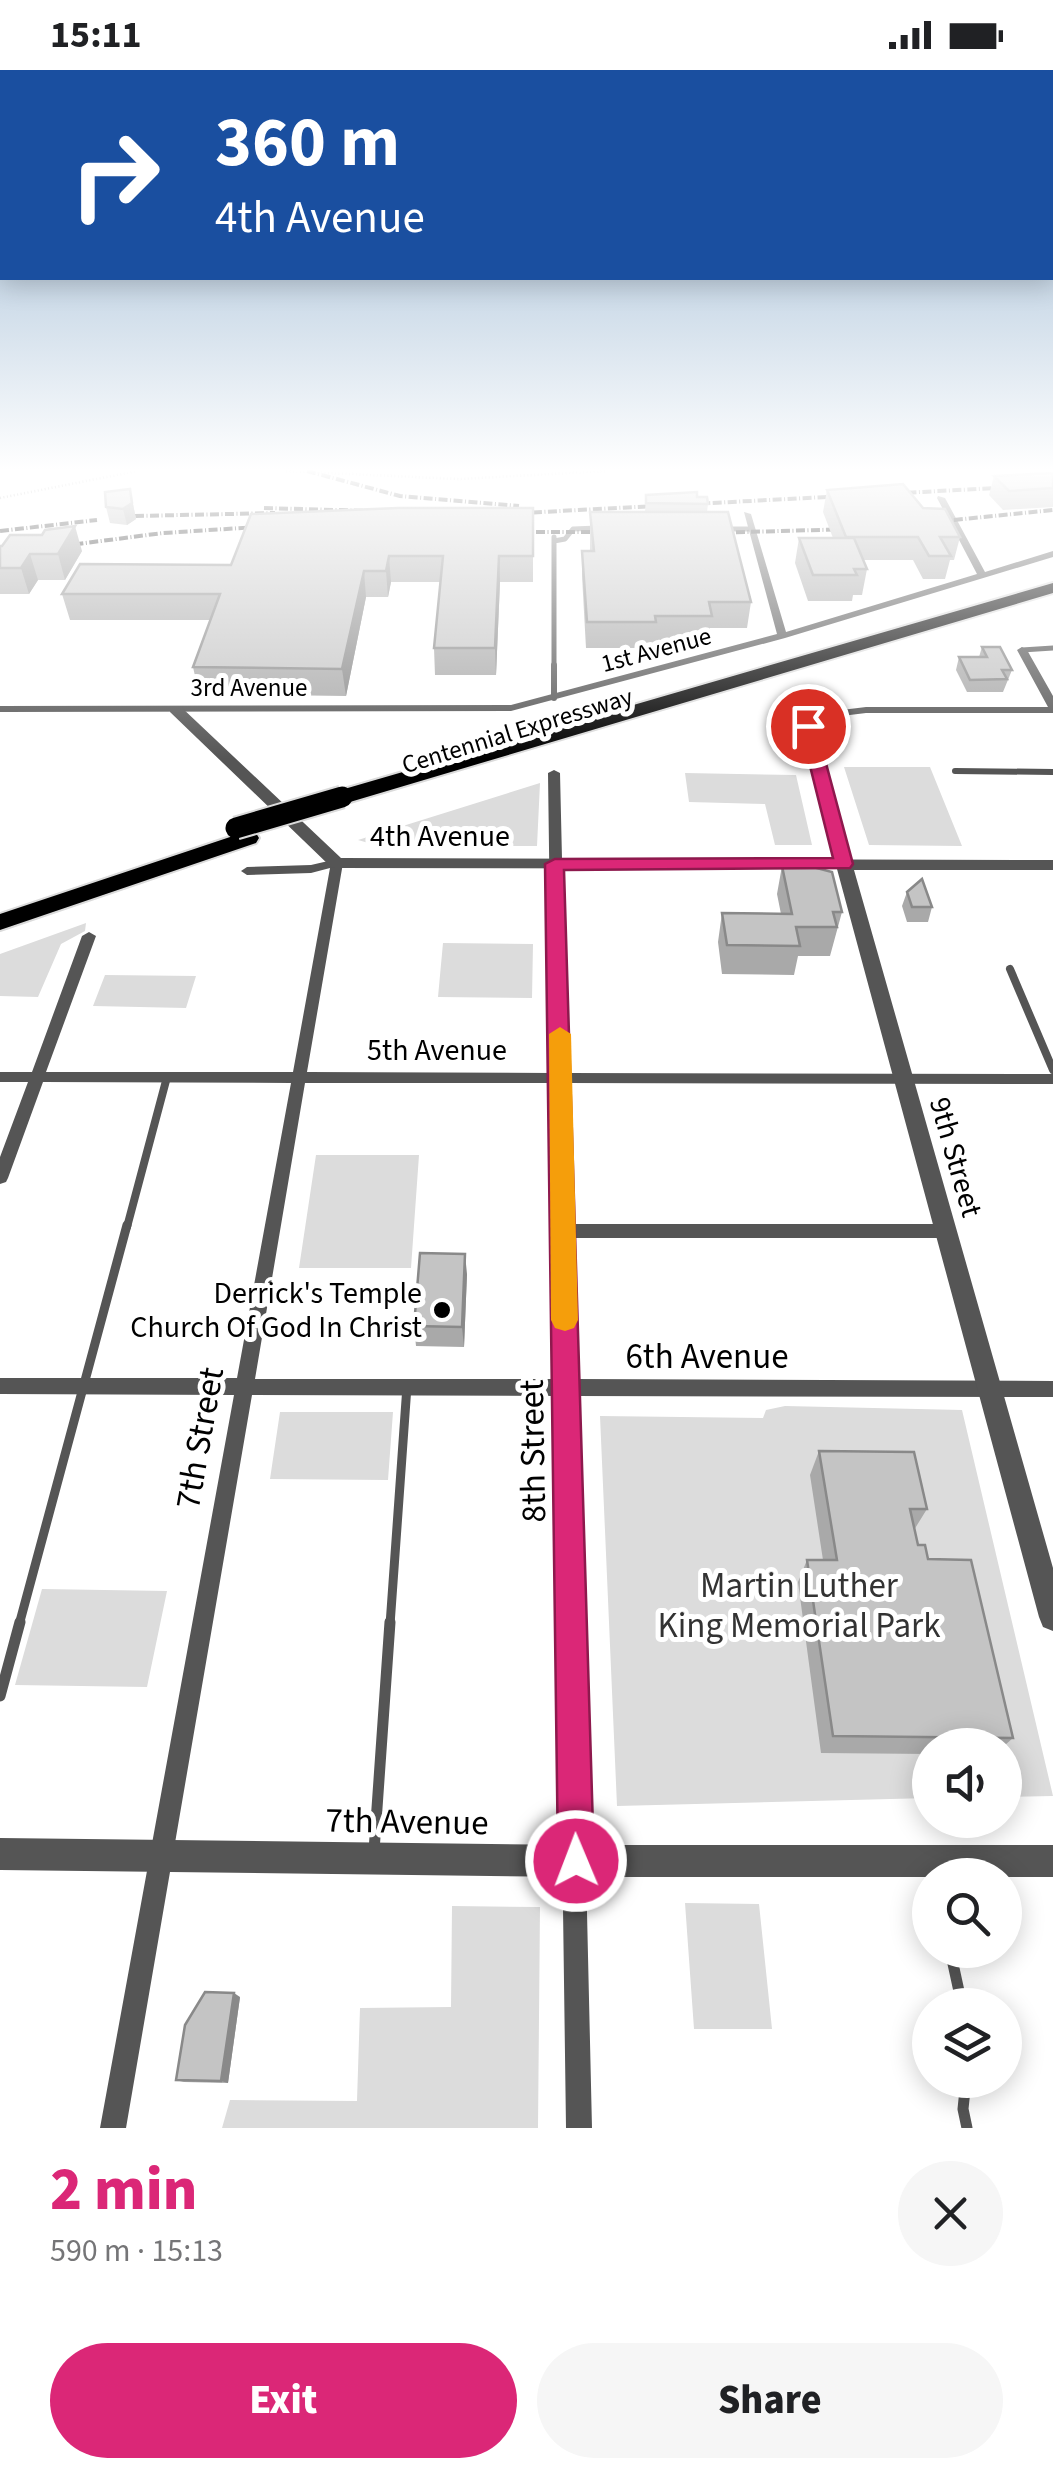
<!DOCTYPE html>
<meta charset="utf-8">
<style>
:root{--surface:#fff;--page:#f6f6f6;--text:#202124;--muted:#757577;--accent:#db2777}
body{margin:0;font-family:"Source Sans 3",sans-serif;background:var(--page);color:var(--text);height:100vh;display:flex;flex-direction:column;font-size:38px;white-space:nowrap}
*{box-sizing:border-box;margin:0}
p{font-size:32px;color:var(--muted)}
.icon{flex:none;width:55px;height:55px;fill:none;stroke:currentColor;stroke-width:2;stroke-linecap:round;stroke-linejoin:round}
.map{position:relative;height:2058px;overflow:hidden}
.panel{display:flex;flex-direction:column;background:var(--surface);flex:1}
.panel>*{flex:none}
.top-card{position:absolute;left:0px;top:0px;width:1055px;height:210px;box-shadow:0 5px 25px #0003;background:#1a4fa0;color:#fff;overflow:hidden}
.controls{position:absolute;left:912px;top:1658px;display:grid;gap:20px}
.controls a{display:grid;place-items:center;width:110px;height:110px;border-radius:50%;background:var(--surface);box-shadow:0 5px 25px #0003;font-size:50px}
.pin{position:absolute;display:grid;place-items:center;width:85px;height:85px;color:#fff;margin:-42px;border:5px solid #fff;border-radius:50%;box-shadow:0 2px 10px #0007}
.me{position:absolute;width:110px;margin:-55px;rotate:359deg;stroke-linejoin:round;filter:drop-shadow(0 0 8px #0008)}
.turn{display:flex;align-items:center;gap:35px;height:210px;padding:0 50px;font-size:45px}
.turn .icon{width:130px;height:130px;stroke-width:2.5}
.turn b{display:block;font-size:70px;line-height:85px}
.round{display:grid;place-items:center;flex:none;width:105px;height:105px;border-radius:52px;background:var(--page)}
.overview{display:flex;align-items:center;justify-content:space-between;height:170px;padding:0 50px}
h1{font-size:60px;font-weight:800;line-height:75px;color:var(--accent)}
.button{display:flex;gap:20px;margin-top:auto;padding:20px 50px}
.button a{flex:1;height:115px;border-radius:60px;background:var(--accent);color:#fff;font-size:40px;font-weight:800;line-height:115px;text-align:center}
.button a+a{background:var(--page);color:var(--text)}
.status{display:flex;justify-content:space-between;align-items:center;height:70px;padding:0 50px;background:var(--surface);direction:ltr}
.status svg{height:28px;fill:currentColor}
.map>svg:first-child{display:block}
.green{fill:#dcdcdc}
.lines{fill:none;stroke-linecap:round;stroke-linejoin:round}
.motorway-casing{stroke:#dbdbdb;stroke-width:4}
.path{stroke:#777;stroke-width:2.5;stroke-dasharray:1 2.5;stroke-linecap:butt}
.service-far4{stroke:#555;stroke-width:5}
.service-far3{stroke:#555;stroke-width:6}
.service-far2{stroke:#555;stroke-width:8}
.service-far1{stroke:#555;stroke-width:9}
.service{stroke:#555;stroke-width:11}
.minor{fill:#555;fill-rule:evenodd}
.tertiary{fill:#555;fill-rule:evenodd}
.motorway{fill:#000;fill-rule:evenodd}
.rail{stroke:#000;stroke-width:4;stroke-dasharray:9 2.5 1 2.5;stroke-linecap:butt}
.motorway-bridge-casing{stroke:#dbdbdb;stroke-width:25;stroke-linecap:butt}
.motorway-bridge{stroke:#000;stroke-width:21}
.wall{fill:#a9a9a9}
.shaded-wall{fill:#898989}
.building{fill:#c4c4c4;stroke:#898989;stroke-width:2.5}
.route{fill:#db2777;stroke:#8e194d;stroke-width:2.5}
.slow{fill:#f59e0b}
.poi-dot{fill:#000;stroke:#fff;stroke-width:4}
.labels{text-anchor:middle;stroke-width:10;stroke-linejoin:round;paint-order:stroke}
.far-street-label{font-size:25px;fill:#000;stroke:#fff}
.street-label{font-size:30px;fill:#000;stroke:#fff}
.poi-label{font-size:30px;fill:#000;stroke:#fff;text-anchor:end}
.near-street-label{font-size:35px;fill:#000;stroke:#fff}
.near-park-label{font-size:35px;fill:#333;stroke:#fff}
</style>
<div class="status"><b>15:11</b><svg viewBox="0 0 49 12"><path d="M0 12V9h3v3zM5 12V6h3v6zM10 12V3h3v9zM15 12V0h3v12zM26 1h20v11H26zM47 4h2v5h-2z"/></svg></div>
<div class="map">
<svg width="1053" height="2058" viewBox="0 0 1053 2058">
<rect width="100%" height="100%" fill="#fff"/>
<path class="green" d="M844,697H930L962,776L869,775Z
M685,703L796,705L812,775H775L765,734L689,732Z
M540,713L537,776H379L358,770Z
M86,853L85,861L61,874L38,927L0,926V884Z
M443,873L533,874L532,928L438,927Z
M105,905L196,906L186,938L93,936Z
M316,1085H419L411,1198H299Z
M785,1336L962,1340L1053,1726L1005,1727V1675H930V1728L617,1736L600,1346L763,1348L766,1340Z
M280,1342H393L388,1410L270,1409Z
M42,1519L167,1521L147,1617L15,1615Z
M685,1833L759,1834L772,1959H694Z
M452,1836L540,1837L538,2058H222L230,2030L357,2031L360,1938L451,1937Z"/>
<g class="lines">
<defs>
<path id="motorway" d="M1053,513V523L350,732L342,733L331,727L334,722Z
M248,761L256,763L259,768L256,773L0,860V844Z"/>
</defs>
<use href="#motorway" class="motorway-casing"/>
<path class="path" d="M286,401L459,409L606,401
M0,428L137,401"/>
<path class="service-far4" d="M722,459H752
M554,467V597
M554,471L565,469L573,459L598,458
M1022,580L1053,578"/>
<path class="service-far3" d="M554,595V628
M955,701L1053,702"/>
<path class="service-far2" d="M1010,899L1053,1000
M127,1157L167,1007"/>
<path class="service-far1" d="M19,1555L127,1155
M390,1555L407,1316"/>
<path class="service" d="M0,1626L20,1552
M374,1781L390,1552
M950,1880L962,1935
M966,2010L963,2039L967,2058"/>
<path class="minor" d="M938,426L945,428L985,502L1053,481V487L785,568L511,641L0,642V636L511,635L777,564L744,442L751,444L786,562L977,504L937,428Z
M1022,577L1027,580L1053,626V643H866L817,649L813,656L850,794L848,797H840L803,656L809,644L866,637H1048L1017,580Z
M554,700L560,703L567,1003L1053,1004V1014L567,1013L571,1154H945L951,1156L953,1161L951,1166L945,1168H571L574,1309L1053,1311V1327L575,1326L592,2058H566L556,1326L252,1325L126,2058H100L234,1325L0,1324V1308H237L291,1013L43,1012L8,1108L6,1112L0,1114V1087L28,1012H0V1002H32L82,866L89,862L96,866L46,1002H293L330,798L311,803L247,805L241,801L247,797L311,795L337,789L343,793L307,1002L552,1003L548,703ZM305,1013H552L556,1309H255Z"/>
<path class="tertiary" d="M170,636H180L341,788L1053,790V800H854L1053,1498V1561L1043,1557L1039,1547L837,799L337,798L331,797L170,642Z
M0,1768L576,1775H1053V1807H576L0,1800Z"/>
<use href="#motorway" class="motorway"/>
<path class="rail" d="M307,401L400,426L519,436
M264,438L374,441
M503,444L1053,415
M135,446L275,443
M924,453L1053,440
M0,461L97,450
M506,462H616
M706,463L856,459
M0,484L163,463L273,456"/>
<defs>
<path id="motorway-bridge" d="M236,758L342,727"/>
</defs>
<use href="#motorway-bridge" class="motorway-bridge-casing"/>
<use href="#motorway-bridge" class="motorway-bridge"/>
</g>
<path class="wall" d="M1053,405V437L1003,440L989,425L994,406Z
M130,419L136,449L127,455L110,453L106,437Z
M827,420L923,438L960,467L954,490H950L945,509H923L913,490H863L867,499L862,525H853L852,531H808L795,493L799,468H833L823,442Z
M646,425L697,427L708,434L707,442L751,532L747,558H710L709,572H654V578H586L582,506V481H590V442H645Z
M533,438V512H500L496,605H435L434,578L441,512H391L388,527H366L346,626L199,624L193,597L211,550H70L62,524L231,495Z
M0,476L82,481L65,510H38L29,524H0Z
M982,577L1012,600L1003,622H967L956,600L959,587H979Z
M782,796L842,842L830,886H798L794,905L722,904L718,872L722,843L781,844L777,824Z
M907,822L932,837L928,852H907L902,836Z
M467,1204L464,1277L416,1276L414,1256Z
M819,1381L927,1439L914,1460L918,1475L928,1489L1013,1668L1005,1675H930V1684L821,1683L798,1512L807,1490H823L810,1405Z
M240,1927L228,2013L184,2012L176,2010Z"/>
<path class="shaded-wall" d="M130,419L136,449L127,455L123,439Z
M75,456L82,481L65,510L58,484Z
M30,484L38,510L29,524L21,498Z
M389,486L391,512L388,527L386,501Z
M499,486L500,512L496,605L495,578Z
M364,501L366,527L346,626L342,599Z
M465,1184L467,1204L464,1277L462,1257Z
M234,1923L240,1927L228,2013L221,2011Z"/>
<path class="building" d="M1051,403L1053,405V418L1009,421L994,406Z
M903,414L923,438L945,439L960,467H940L951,486H929L918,467H846L827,420Z
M130,419L132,433L123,439L106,437L105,422Z
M697,422V427H707L708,434L646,433V425Z
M398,438H533V486H499L495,578H434L443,486H389L386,501H364L342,599L193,597L220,524H62L80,494L231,495L251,444Z
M590,442H728L751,532H709L712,546H655L656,552H587L582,481H594Z
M75,456L58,484H30L21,498H0V476H2L10,465H42L45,460Z
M799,468H854L867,499H854L857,505H813Z
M982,577H1000L1012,600H1002L1007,609L970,610L959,587H987Z
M782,796H809L832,802L842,842H833L837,857H796L800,876L727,875L722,843L792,844Z
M922,809L932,837H912L907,822Z
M420,1183L465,1184L462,1257L414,1256Z
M819,1381L914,1382L927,1439H910L918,1475H925L928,1489L971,1490L1013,1668L833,1666L807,1490H837Z
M205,1922L234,1923L221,2011L176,2010L185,1955Z"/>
<linearGradient id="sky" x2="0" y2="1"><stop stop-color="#8cadcc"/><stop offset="0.58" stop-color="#fff"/><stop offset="1" stop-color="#fff" stop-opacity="0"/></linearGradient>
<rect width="1053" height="689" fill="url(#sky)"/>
<path class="route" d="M802,653L816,656L853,794L850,798L564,800L594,1791L589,1803L576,1809L563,1803L558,1791L545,794L555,789L833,788L800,656Z"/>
<path class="slow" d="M560,957L571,964L578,1250L574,1258L565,1261L555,1258L551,1250L549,964Z"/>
<circle class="poi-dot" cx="442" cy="1240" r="10"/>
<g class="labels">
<g class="far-street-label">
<text transform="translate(656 579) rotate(-15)" y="9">1st Avenue</text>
<text x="249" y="626">3rd Avenue</text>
<text transform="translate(517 660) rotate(-17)" y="9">Centennial Expressway</text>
</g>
<g class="street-label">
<text x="440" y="776">4th Avenue</text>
<text x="437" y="990">5th Avenue</text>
<text transform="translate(956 1087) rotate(74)" y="10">9th Street</text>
</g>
<g class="poi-label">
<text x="422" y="1233">Derrick's Temple<tspan x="422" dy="34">Church Of God In Christ</tspan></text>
</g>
<g class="near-street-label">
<text x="707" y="1298">6th Avenue</text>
<text transform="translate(199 1368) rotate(-80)" y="12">7th Street</text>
<text transform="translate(532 1381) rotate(-91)" y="12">8th Street</text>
<text transform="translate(407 1751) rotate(1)" y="12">7th Avenue</text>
</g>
<g class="near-park-label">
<text x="799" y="1527">Martin Luther<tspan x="799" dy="40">King Memorial Park</tspan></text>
</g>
</g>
</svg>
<div class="controls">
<a><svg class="icon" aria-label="sound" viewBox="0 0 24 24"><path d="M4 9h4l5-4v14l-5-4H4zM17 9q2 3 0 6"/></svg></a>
<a><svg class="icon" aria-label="search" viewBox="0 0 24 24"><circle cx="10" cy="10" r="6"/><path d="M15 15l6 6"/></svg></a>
<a><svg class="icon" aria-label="layers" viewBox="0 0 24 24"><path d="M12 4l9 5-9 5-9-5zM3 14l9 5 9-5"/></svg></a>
</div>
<div class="pin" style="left:808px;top:656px;background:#d93025"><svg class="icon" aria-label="arrive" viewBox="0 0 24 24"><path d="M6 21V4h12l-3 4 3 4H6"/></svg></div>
<svg class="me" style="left:576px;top:1791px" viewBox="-20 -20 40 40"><circle r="17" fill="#db2777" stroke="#fff" stroke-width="3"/><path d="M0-11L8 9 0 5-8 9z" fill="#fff"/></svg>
<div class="top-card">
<div class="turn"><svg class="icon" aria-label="right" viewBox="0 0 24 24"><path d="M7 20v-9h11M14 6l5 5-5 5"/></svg><div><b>360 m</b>4th Avenue</div></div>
</div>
</div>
<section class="panel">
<div class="overview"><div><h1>2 min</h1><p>590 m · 15:13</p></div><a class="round"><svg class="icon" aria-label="close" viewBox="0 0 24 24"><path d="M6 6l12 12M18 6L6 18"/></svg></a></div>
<div class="button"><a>Exit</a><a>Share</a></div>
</section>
